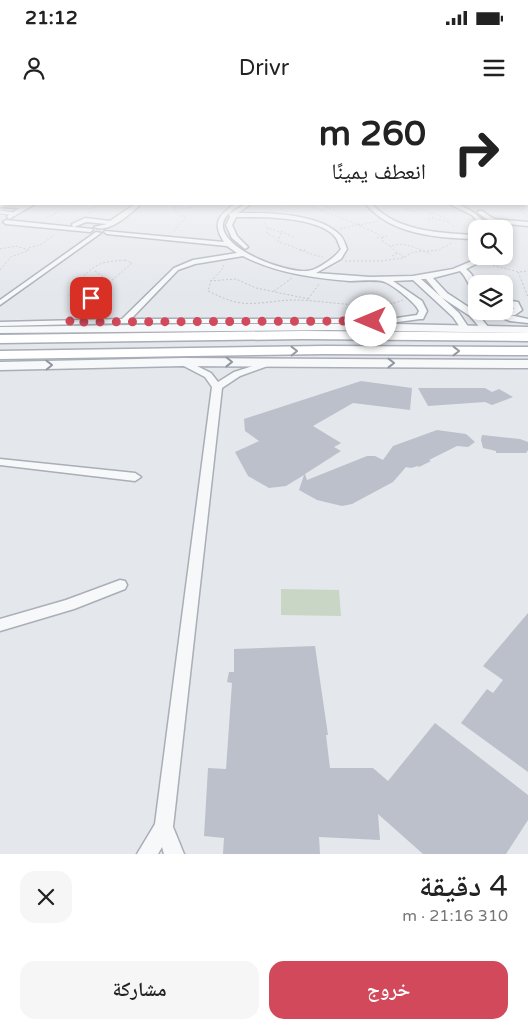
<!DOCTYPE html>
<html lang="ar">
<meta charset="utf-8">
<style>
:root{--surface:#fff;--page:#f6f6f6;--text:#222;--muted:#767676;--accent:#d1495b}
body{margin:0;font-family:"Varela Round","Noto Naskh Arabic",sans-serif;background:var(--page);color:var(--text);direction:rtl;height:100vh;display:flex;flex-direction:column;font-size:19px;white-space:nowrap}
*{box-sizing:border-box;margin:0}
p{font-size:16px;color:var(--muted)}
.icon{flex:none;width:28px;height:28px;fill:none;stroke:currentColor;stroke-width:2;stroke-linecap:round;stroke-linejoin:round}
.map{position:relative;height:754px;overflow:hidden;direction:ltr}
.panel{display:flex;flex-direction:column;background:var(--surface);flex:1}
.panel>*{flex:none}
.hud{position:absolute;left:0px;top:0px;width:529px;height:105px;box-shadow:0 2px 8px #0003;direction:rtl;background:#fff;color:var(--text);overflow:hidden}
.buttons{position:absolute;left:468px;top:120px;display:grid;gap:10px}
.buttons a{display:grid;place-items:center;width:45px;height:45px;border-radius:10px;background:var(--surface);box-shadow:0 2px 8px #0003;font-size:25px}
.pin{position:absolute;display:grid;place-items:center;width:42px;height:42px;color:#fff;margin:-21px;border-radius:10px;box-shadow:0 2px 8px #0006}
.me{position:absolute;width:55px;margin:-28px;rotate:270deg;stroke-linejoin:round;filter:drop-shadow(0 0 4px #0008)}
.turn{display:flex;align-items:center;gap:18px;height:105px;padding:0 20px;font-size:22px}
.turn .icon{width:65px;height:65px;stroke-width:2.5}
.turn b{display:block;font-size:35px;line-height:42px}
.round{display:grid;place-items:center;flex:none;width:52px;height:52px;border-radius:15px;background:var(--page)}
.head{display:flex;align-items:center;justify-content:space-between;height:85px;padding:0 20px}
h1{font-size:30px;font-weight:600;line-height:38px}
.button{display:flex;gap:10px;margin-top:auto;padding:10px 20px}
.button a{flex:1;height:58px;border-radius:15px;background:var(--accent);color:#fff;font-size:20px;font-weight:600;line-height:58px;text-align:center}
.button a+a{background:var(--page);color:var(--text)}
.status{display:flex;justify-content:space-between;align-items:center;height:35px;padding:0 25px;background:var(--surface);direction:ltr}
.status svg{height:14px;fill:currentColor}
header{display:flex;justify-content:space-between;align-items:center;height:65px;padding:0 20px;background:var(--surface);font-size:22px;font-weight:600}
.map>svg:first-child{display:block}
.green{fill:#c9d6c5}
.building{fill:#bbc0ca}
.lines{fill:none;stroke-linecap:round;stroke-linejoin:round}
.service-casing{stroke:#a9aeb7;stroke-width:4.5}
.minor-casing{stroke:#a9aeb7;stroke-width:3}
.tertiary-casing{stroke:#a9aeb7;stroke-width:3}
.secondary-casing{stroke:#a9aeb7;stroke-width:3}
.path{stroke:#c2c5cb;stroke-width:1;stroke-dasharray:2 2;stroke-linecap:butt}
.service{stroke:#f7f8fa;stroke-width:3}
.minor{fill:#f7f8fa;fill-rule:evenodd}
.tertiary{fill:#f7f8fa;fill-rule:evenodd}
.secondary{fill:#fff;fill-rule:evenodd}
.oneway{stroke:#959aa2}
.oneway2{stroke:#9196a0}
.route{stroke:#d1495b;stroke-width:9;stroke-dasharray:0 16.2}
</style>
<div class="status"><b>21:12</b><svg viewBox="0 0 49 12"><path d="M0 12V9h3v3zM5 12V6h3v6zM10 12V3h3v9zM15 12V0h3v12zM26 1h20v11H26zM47 4h2v5h-2z"/></svg></div>
<header><svg class="icon" aria-label="menu" viewBox="0 0 24 24"><path d="M4 6h16M4 12h16M4 18h16"/></svg>Drivr<svg class="icon" aria-label="person" viewBox="0 0 24 24"><circle cx="12" cy="8" r="4"/><path d="M4 21q1-7 8-7t8 7"/></svg></header>
<div class="map">
<svg width="528" height="754" viewBox="0 0 528 754">
<rect width="100%" height="100%" fill="#e4e7ec"/>
<path class="green" d="M281,489L339,490L341,516L281,515Z"/>
<path class="building" d="M361,281L412,288L410,310L353,303L313,326L341,343L334,347L341,351L305,374L307,380L367,356H375L383,360L393,346L437,330L466,334L475,342L468,347L457,346L429,360L431,361L419,367L418,366L411,368L406,367L393,382L352,404L342,406L317,400L299,390L304,375L286,386L269,388L248,376L235,352L259,341L245,331L244,319Z
M418,288H485L492,292L499,289L513,297L492,305L485,302L428,306Z
M482,335L520,339L528,342V350L526,353H496V351L483,348L481,340Z
M528,513V672L461,623L487,589L493,593L503,580L483,566Z
M315,546L328,635H326L330,668H373L388,681L435,623L528,695V720L506,754H423L378,714L380,740L319,737L320,754H223L224,738L204,736L208,668L226,669L232,583L227,582L229,572H234V549Z"/>
<g class="lines">
<defs>
<path id="service" d="M0,112L15,114"/>
<path id="minor" d="M0,103L26,105L35,104L9,119L7,116L20,108L0,107Z
M135,104H141C130,114 109,134 94,127L107,124L86,122L74,127L92,129L93,130L90,132L6,124L3,122L6,120L73,127L72,124L85,118L110,121Z
M235,104H241C234,110 225,114 223,123C219,149 286,173 307,171C316,171 336,157 341,149C339,146 338,141 336,138C320,116 261,117 236,117L232,125L237,136L248,147L245,149L232,138L226,125L230,117L229,114L245,104H251L238,113C268,113 318,113 340,135C344,139 345,144 347,149L341,159L316,173L370,177L413,176L453,169L484,156H492L466,169C475,176 476,183 476,193C469,190 468,178 460,171L433,178L447,193L476,212L489,228L482,230L470,216L441,197L426,179H421L459,213L469,228L468,230H462L453,217L413,180L393,181L422,201L427,211L423,219H420L390,223H124L0,226V222L122,219L174,168L193,160L237,153L227,146L107,134L104,132L105,131L224,142C212,124 218,115 235,104ZM243,156C276,173 314,178 350,181C359,181 377,179 385,182C394,186 415,202 419,211L417,215L390,219H131L178,170L195,164Z
M366,104H372C397,132 441,133 476,135V139C439,138 391,135 366,104Z
M449,104C466,103 480,117 491,129H484L472,115Z
M478,111H482L494,119L528,122V126L498,123L502,129H496L491,122L478,113Z
M96,132L101,133L0,205V200Z
M504,200L518,202L522,210L515,215H510L528,219V223L510,221L491,213L490,211H501L509,214L503,211L504,207L514,209L512,206L504,204Z
M183,259L211,273L218,282L234,272L272,260L276,263L240,276L222,288L173,727L184,754H164L162,747L158,754H137L155,724L212,287L205,277L180,264V260Z
M0,359L135,373L141,377L135,381L0,365Z
M120,480L125,481L127,485L125,489L74,509L0,531V519L66,500Z"/>
<path id="tertiary" d="M198,224H396L528,227V233L330,230L0,233V227Z
M183,258L528,260V268L183,266L0,270V262Z"/>
<path id="secondary" d="M303,231L528,233V241L303,239L0,243V235Z
M325,246L528,247V255L325,254L0,259V251Z"/>
</defs>
<use href="#service" class="service-casing"/>
<use href="#minor" class="minor-casing"/>
<use href="#tertiary" class="tertiary-casing"/>
<use href="#secondary" class="secondary-casing"/>
<path class="path" d="M72,104L69,108C80,111 90,110 100,104
M305,104L357,124
M325,104L322,105L342,114L341,116
M406,104L446,118L455,128
M510,104L520,109L528,117
M301,105L303,104
M174,108H188L206,104
M329,108L336,106
M280,109L294,104
M406,109L416,112L421,109
M89,113L96,107
M432,113L431,115L435,119L449,122
M47,118L69,106
M428,119L433,118
M264,123L267,127L281,133L278,142C294,146 307,154 323,157
M358,124L361,125H356Z
M361,125L378,121
M360,126L378,134L383,139V142L390,146L399,144L411,146L431,154
M268,128L267,134L277,138
M340,129L357,125
M174,131L185,118L177,113L174,108L176,104
M281,131L295,138
M382,137L387,136
M377,138H383
M390,146L397,153
M29,148L42,144L54,135
M0,149L16,146L29,150L11,157L0,170
M300,150H308
M392,156L398,153L404,157
M125,160L132,163L110,182L98,196L82,199L70,196C71,185 91,168 100,164C107,161 118,161 125,160Z
M345,161H380L403,158L413,152L439,150L451,143
M489,164L518,172L528,171
M223,165L224,167L211,181L208,191C219,196 228,201 241,203C258,205 277,200 295,200C325,200 376,212 403,200
M95,171L109,181
M518,172L528,197
M210,181L236,179L256,188L309,199
M70,191L97,186L106,188
M274,191L292,178
M308,199L320,183
M77,215L87,204V199"/>
<use href="#service" class="service"/>
<use href="#minor" class="minor"/>
<use href="#tertiary" class="tertiary"/>
<use href="#secondary" class="secondary"/>
</g>
<defs><path id="oneway-chevron" d="M-2-3.5L2.5 0L-2 3.5" fill="none" stroke-width="1.6" stroke-linecap="round" stroke-linejoin="round" transform="scale(1.25)"/></defs>
<g class="oneway">
<use href="#oneway-chevron" transform="translate(294 251) rotate(-1)"/>
<use href="#oneway-chevron" transform="translate(456 251)"/>
</g>
<g class="oneway2">
<use href="#oneway-chevron" transform="translate(229 262) rotate(1)"/>
<use href="#oneway-chevron" transform="translate(391 263)"/>
<use href="#oneway-chevron" transform="translate(49 265) rotate(-1)"/>
</g>
<linearGradient id="sky" x2="0" y2="1"><stop stop-color="#8bb4dd"/><stop offset="0.46" stop-color="#f3f4f6"/><stop offset="1" stop-color="#f3f4f6" stop-opacity="0"/></linearGradient>
<rect width="528" height="195" fill="url(#sky)"/>
<g class="lines">
<path class="route" d="M91,198L88,199L87,204L69,222L371,221"/>
</g>
</svg>
<div class="buttons">
<a><svg class="icon" aria-label="search" viewBox="0 0 24 24"><circle cx="10" cy="10" r="6"/><path d="M15 15l6 6"/></svg></a>
<a><svg class="icon" aria-label="layers" viewBox="0 0 24 24"><path d="M12 4l9 5-9 5-9-5zM3 14l9 5 9-5"/></svg></a>
</div>
<div class="pin" style="left:91px;top:198px;background:#d93025"><svg class="icon" aria-label="arrive" viewBox="0 0 24 24"><path d="M6 21V4h12l-3 4 3 4H6"/></svg></div>
<svg class="me" style="left:371px;top:221px" viewBox="-20 -20 40 40"><circle r="19" fill="#fff"/><path d="M0-13L10 11 0 6-10 11z" fill="#d1495b"/></svg>
<div class="hud">
<div class="turn"><svg class="icon" aria-label="right" viewBox="0 0 24 24"><path d="M7 20v-9h11M14 6l5 5-5 5"/></svg><div><b>260 m</b>انعطف يمينًا</div></div>
</div>
</div>
<section class="panel">
<div class="head"><div><h1>4 دقيقة</h1><p>310 m · 21:16</p></div><a class="round"><svg class="icon" aria-label="close" viewBox="0 0 24 24"><path d="M6 6l12 12M18 6L6 18"/></svg></a></div>
<div class="button"><a>خروج</a><a>مشاركة</a></div>
</section>
